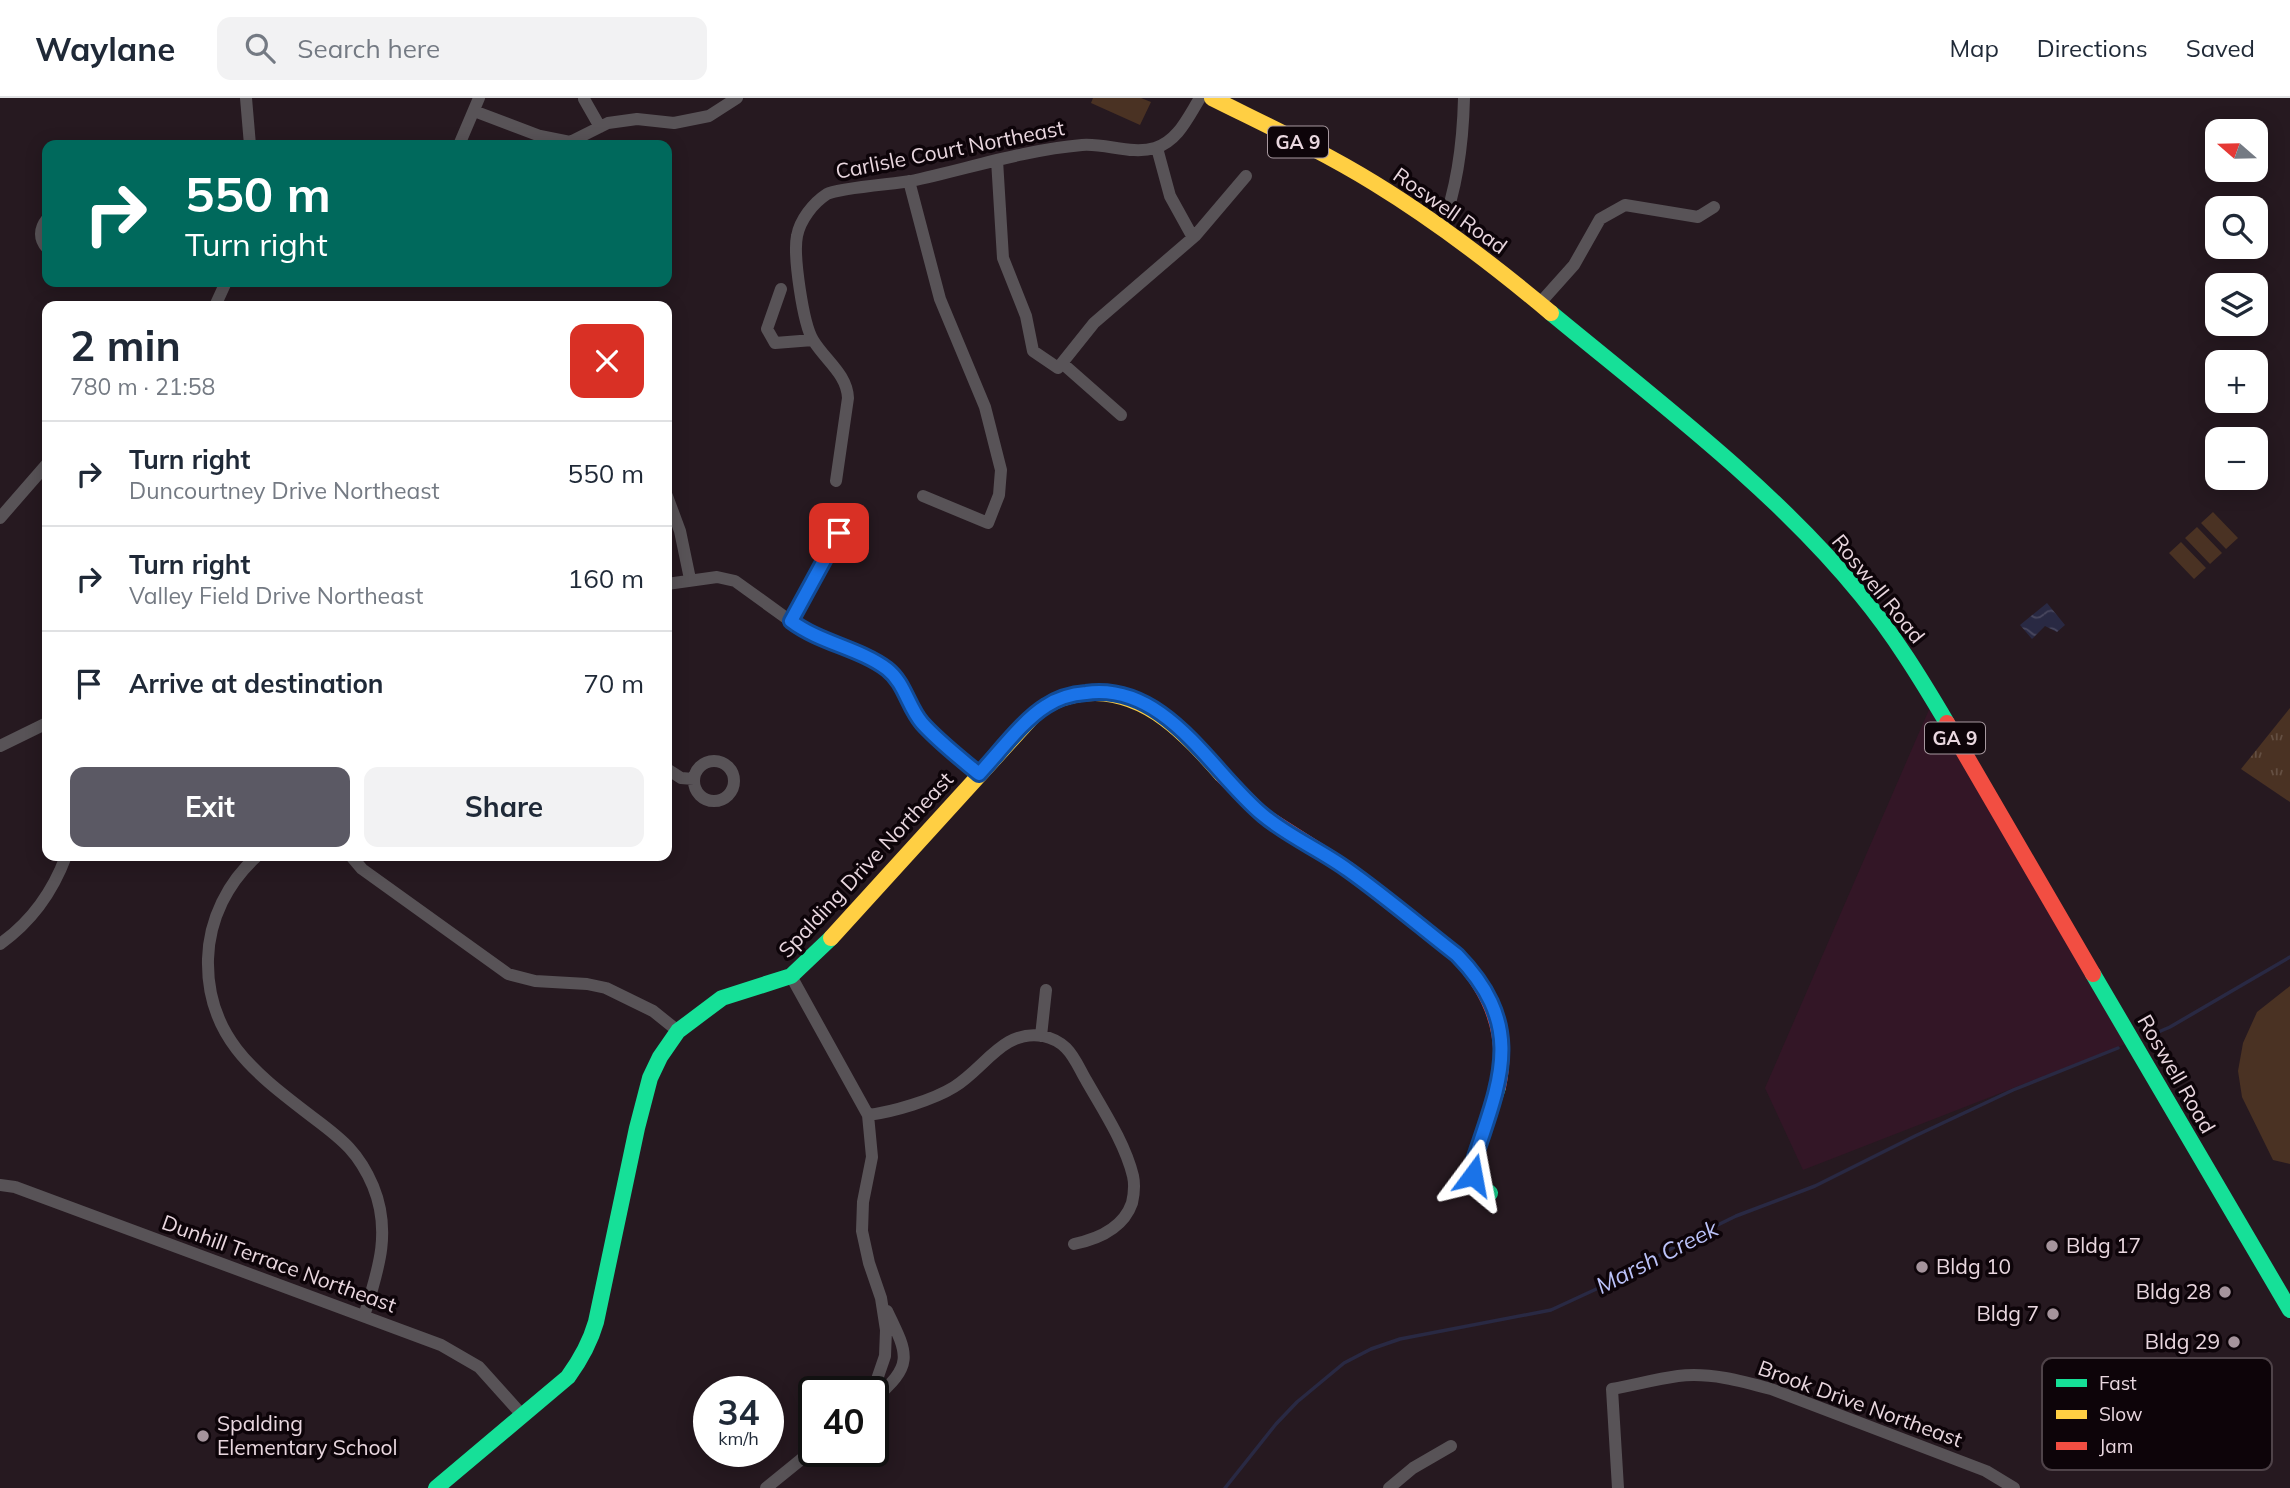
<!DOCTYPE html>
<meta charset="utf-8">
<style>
:root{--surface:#fff;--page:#f2f2f3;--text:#1f2937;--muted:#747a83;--line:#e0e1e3;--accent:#5b5964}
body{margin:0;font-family:Mulish,sans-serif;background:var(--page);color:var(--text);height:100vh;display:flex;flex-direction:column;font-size:26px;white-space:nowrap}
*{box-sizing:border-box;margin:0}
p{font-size:23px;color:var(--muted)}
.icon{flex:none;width:38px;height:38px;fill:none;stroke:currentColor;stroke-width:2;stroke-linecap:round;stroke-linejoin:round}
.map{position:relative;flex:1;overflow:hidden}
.details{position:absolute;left:42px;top:203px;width:630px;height:560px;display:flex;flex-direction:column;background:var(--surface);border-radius:14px;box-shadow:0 4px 18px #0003}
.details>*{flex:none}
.top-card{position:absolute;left:42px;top:42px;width:630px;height:147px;border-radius:14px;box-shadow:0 4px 18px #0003;background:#00695c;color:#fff;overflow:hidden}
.needle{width:46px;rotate:290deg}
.fabs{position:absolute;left:2205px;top:21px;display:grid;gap:14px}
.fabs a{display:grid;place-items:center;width:63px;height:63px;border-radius:14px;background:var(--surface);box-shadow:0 4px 18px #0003;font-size:35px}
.speed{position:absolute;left:693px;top:1278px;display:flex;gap:14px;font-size:35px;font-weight:700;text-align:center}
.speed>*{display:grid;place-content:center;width:91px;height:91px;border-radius:50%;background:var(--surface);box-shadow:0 4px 18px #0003;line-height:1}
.speed small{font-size:18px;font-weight:400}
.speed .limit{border:4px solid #111;border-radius:10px;background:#fff;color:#111}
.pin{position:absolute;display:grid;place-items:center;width:60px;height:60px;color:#fff;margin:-30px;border-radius:14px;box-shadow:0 4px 10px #0006}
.me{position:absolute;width:77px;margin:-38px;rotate:13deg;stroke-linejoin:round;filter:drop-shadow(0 0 5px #0008)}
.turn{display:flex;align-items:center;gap:24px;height:147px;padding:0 28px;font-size:32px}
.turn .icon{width:91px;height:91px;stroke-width:2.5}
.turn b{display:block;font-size:49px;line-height:60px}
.round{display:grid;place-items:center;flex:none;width:74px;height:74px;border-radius:14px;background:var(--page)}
.headline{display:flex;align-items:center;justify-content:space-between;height:119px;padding:0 28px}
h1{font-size:42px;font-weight:700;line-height:52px}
.cta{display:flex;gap:14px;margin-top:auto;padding:14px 28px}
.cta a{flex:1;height:80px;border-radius:14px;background:var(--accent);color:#fff;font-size:28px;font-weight:700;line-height:80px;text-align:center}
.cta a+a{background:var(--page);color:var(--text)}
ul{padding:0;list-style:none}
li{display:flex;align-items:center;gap:21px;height:105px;padding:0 28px;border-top:2px solid var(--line)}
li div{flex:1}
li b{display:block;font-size:26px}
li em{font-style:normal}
header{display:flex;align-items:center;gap:42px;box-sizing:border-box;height:98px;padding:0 35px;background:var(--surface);border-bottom:2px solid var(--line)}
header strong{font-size:33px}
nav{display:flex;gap:38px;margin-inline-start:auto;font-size:24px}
.search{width:490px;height:63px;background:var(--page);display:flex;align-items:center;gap:18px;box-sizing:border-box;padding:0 24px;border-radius:14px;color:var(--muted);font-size:26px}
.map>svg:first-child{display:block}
.built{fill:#331626}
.park{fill:url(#park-tufts)}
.pitch{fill:#4a3223}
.water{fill:url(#water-waves)}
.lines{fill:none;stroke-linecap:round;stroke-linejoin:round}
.stream{stroke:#292943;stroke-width:3.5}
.street{stroke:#585357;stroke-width:12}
.fast{stroke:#16e098;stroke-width:16}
.slow{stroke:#ffcf43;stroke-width:16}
.jam{stroke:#f24e42;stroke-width:16}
.route-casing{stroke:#114b97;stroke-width:18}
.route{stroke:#1a73e8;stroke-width:12}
.poi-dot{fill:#a5949c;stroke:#0d0409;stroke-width:2.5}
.labels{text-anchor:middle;stroke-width:7;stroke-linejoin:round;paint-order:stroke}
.shield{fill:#0d0409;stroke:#a7989f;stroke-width:2}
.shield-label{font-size:19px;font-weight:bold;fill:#e9d7df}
.street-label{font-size:21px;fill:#e9d7df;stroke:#0d0409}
.poi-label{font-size:21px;fill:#e9d7df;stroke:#0d0409;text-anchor:start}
.water-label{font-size:23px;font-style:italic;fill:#bbc2f9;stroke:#0d0409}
.key{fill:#0d0409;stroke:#4f4349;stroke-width:2}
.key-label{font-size:19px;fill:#e9d7df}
</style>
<header>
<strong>Waylane</strong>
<div class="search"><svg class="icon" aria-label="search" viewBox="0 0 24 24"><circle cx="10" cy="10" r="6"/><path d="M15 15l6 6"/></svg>Search here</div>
<nav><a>Map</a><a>Directions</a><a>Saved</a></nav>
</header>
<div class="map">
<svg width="2290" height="1390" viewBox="0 0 2290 1390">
<defs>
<pattern id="park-tufts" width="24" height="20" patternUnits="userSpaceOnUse" patternTransform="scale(1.75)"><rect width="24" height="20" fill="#4a3223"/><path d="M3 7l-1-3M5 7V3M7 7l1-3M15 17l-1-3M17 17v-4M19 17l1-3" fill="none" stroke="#644f42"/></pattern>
<pattern id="water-waves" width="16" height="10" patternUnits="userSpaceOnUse" patternTransform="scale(1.75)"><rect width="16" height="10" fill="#292943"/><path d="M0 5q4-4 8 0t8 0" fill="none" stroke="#48475e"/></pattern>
</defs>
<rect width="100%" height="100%" fill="#261920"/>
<path class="built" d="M1931,607L2126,946L1803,1072L1765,990Z"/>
<path class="park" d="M2290,610V704L2241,671Z"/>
<path class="pitch" d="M1093,0H1141L1151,4L1140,27L1091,5Z
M2213,414L2238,440L2226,451L2201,425Z
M2197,429L2222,455L2210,466L2185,440Z
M2181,444L2206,470L2194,481L2169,455Z
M2290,888V1066L2273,1062L2242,999L2238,973L2243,945L2257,914Z"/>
<path class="water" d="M2047,505L2065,527L2057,534L2045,528L2032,541L2020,527Z"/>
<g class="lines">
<path class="stream" d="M2149,938L2170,929L2290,859
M1225,1390L1276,1326L1297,1304L1344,1265L1371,1251L1400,1241L1551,1212L1618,1181L1681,1145L1736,1118L1815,1088L1915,1038L2013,992L2118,950"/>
<path class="street" d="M246,0L250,47
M584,1L600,29
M474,13L540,38L570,44L608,25L637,21L674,25L709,18L737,0
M459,47L479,0
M1157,50L1170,98L1191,136L1195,138
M997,62L1003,160L1026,218L1033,253L1058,270L1094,225L1195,138L1246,78
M909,83L940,201L985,309L1001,372L999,397L988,425L923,398
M47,121C39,131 39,141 47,150
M1442,129C1457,90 1463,42 1464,0
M781,191L767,231L775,245L813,242
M1540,205L1574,167L1600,121L1625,107L1698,119L1714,109
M215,208L226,184
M1062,265L1121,317
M836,383L848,300C847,276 825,262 813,242C803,226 793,157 797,138C800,122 813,105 827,96C838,90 894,86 911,83C967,71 1024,52 1082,47C1106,45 1131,57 1155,50C1178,43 1188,19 1200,0
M667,398L680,433L690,481
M0,420L47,366
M667,486L717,479L735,483L807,535L879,566C904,581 904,603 921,623C937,643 960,659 979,676
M791,523L839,435
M0,648L47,625
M694 683a20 20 0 1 1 40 0a20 20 0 1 1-40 0Z
M667,671L681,680L694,681
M257,758C228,784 209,821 208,861C206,941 258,977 315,1021C343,1042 359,1055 373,1088C392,1134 378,1173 364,1218
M351,758L362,771L508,876L535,883L587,886L606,890L653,913L678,933
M0,846C31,824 53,793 66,758
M791,878L868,1017L872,1059L863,1104L862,1133L869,1165L881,1200L886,1232L885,1258L873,1293
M1041,938L1046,892
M868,1017C893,1014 933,1002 954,989C985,970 1003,931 1043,938C1052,940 1060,944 1066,950C1075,959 1080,972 1086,982C1103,1012 1125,1045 1133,1078C1135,1087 1134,1096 1132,1105C1123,1131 1098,1141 1074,1146
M0,1087L15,1089L441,1247L479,1269L523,1318
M873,1302C914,1267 909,1258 887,1213
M766,1390L814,1351
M1389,1390L1413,1370L1451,1348
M1618,1390L1612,1291C1634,1287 1656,1281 1678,1278C1709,1274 1742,1283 1771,1291L1986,1373L2014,1390"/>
<path class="fast" d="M1551,215C1655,301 1777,393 1861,497C1894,537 1921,581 1947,625
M2093,876L2290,1212
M1490,1095L1477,1085L1472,1068L1498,989
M436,1390L568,1279C581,1261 590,1245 596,1224L637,1030L650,980L660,959L678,933L722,900L791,878L831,840"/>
<path class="slow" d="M1212,0C1266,27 1322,53 1374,85C1436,123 1495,168 1551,215
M831,840L1035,616C1053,601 1072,595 1095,595C1151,596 1188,639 1223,678"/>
<path class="jam" d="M1947,625L2093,876
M1223,678L1264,718L1349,772L1457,857C1492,894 1509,938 1498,989"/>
</g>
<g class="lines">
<defs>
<path id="route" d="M839,435L791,523C820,545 859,550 887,571C905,585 908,609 922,625C939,644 960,660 979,676C998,656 1023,622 1046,608C1058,600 1072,596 1086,595C1166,584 1211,674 1263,717C1289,739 1321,752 1348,772C1386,799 1421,829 1457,857C1528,930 1499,985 1472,1068L1473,1077"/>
</defs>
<use href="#route" class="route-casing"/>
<use href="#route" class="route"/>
</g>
<g class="poi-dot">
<circle cx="2052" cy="1148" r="7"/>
<circle cx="1922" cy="1169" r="7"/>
<circle cx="2225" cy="1194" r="7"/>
<circle cx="2053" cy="1216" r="7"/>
<circle cx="2234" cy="1244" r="7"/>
<circle cx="203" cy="1338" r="7"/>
</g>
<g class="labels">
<g class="shield">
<rect x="1268" y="28.5" width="60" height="31" rx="5"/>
<rect x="1925" y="624.5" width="60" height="31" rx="5"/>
</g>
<g class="shield-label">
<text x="1298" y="51">GA 9</text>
<text x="1955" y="647">GA 9</text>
</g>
<g class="street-label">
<text transform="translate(950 52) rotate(-11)" y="7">Carlisle Court Northeast</text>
<text transform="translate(1450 113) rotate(35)" y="7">Roswell Road</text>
<text transform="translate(1878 491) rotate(51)" y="7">Roswell Road</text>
<text transform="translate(866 767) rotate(-47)" y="7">Spalding Drive Northeast</text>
<text transform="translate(2176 976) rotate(60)" y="7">Roswell Road</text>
<text transform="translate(279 1166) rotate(20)" y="7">Dunhill Terrace Northeast</text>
<text transform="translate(1860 1306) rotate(20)" y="7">Brook Drive Northeast</text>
</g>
<g class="poi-label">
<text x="2066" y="1155">Bldg 17</text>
<text x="1936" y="1176">Bldg 10</text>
<text x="2211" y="1201" text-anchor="end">Bldg 28</text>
<text x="2039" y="1223" text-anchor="end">Bldg 7</text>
<text x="2220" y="1251" text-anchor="end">Bldg 29</text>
<text x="217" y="1333">Spalding<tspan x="217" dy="24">Elementary School</tspan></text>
</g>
<g class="water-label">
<text transform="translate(1657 1159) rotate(-27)" y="8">Marsh Creek</text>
</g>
</g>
<rect x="2042" y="1260" width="230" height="112" rx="10" class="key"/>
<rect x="2056" y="1281" width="31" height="8" fill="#16e098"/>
<rect x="2056" y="1312" width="31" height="9" fill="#ffcf43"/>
<rect x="2056" y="1344" width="31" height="8" fill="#f24e42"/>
<g class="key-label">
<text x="2099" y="1292">Fast</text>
<text x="2099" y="1323">Slow</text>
<text x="2099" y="1355">Jam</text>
</g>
</svg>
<div class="fabs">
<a><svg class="needle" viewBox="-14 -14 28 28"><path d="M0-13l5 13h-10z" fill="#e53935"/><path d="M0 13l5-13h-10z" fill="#747a83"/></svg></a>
<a><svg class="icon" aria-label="search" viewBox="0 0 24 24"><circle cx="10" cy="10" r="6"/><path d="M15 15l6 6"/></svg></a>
<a><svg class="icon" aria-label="layers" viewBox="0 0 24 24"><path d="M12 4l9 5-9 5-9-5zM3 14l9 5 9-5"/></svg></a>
<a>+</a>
<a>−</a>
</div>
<div class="speed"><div>34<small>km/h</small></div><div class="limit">40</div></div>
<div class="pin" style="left:839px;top:435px;background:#d93025"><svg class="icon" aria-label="arrive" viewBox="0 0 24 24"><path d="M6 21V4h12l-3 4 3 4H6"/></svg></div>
<svg class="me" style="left:1473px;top:1077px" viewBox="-20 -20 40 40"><path d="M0-17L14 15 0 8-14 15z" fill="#1a73e8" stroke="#fff" stroke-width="4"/></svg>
<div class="top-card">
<div class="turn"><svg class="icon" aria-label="right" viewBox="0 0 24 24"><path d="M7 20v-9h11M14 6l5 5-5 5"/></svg><div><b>550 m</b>Turn right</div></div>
</div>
<section class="details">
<div class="headline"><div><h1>2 min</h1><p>780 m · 21:58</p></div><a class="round" style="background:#d93025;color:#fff"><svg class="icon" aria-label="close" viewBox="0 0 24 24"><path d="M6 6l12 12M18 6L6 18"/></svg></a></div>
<ul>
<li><svg class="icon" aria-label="right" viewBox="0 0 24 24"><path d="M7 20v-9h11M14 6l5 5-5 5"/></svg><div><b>Turn right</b><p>Duncourtney Drive Northeast</p></div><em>550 m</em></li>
<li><svg class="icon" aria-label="right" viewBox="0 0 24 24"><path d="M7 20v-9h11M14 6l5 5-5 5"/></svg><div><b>Turn right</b><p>Valley Field Drive Northeast</p></div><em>160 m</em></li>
<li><svg class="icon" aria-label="arrive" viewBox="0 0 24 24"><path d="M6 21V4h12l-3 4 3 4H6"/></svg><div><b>Arrive at destination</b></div><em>70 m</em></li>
</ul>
<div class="cta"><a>Exit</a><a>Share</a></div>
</section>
</div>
